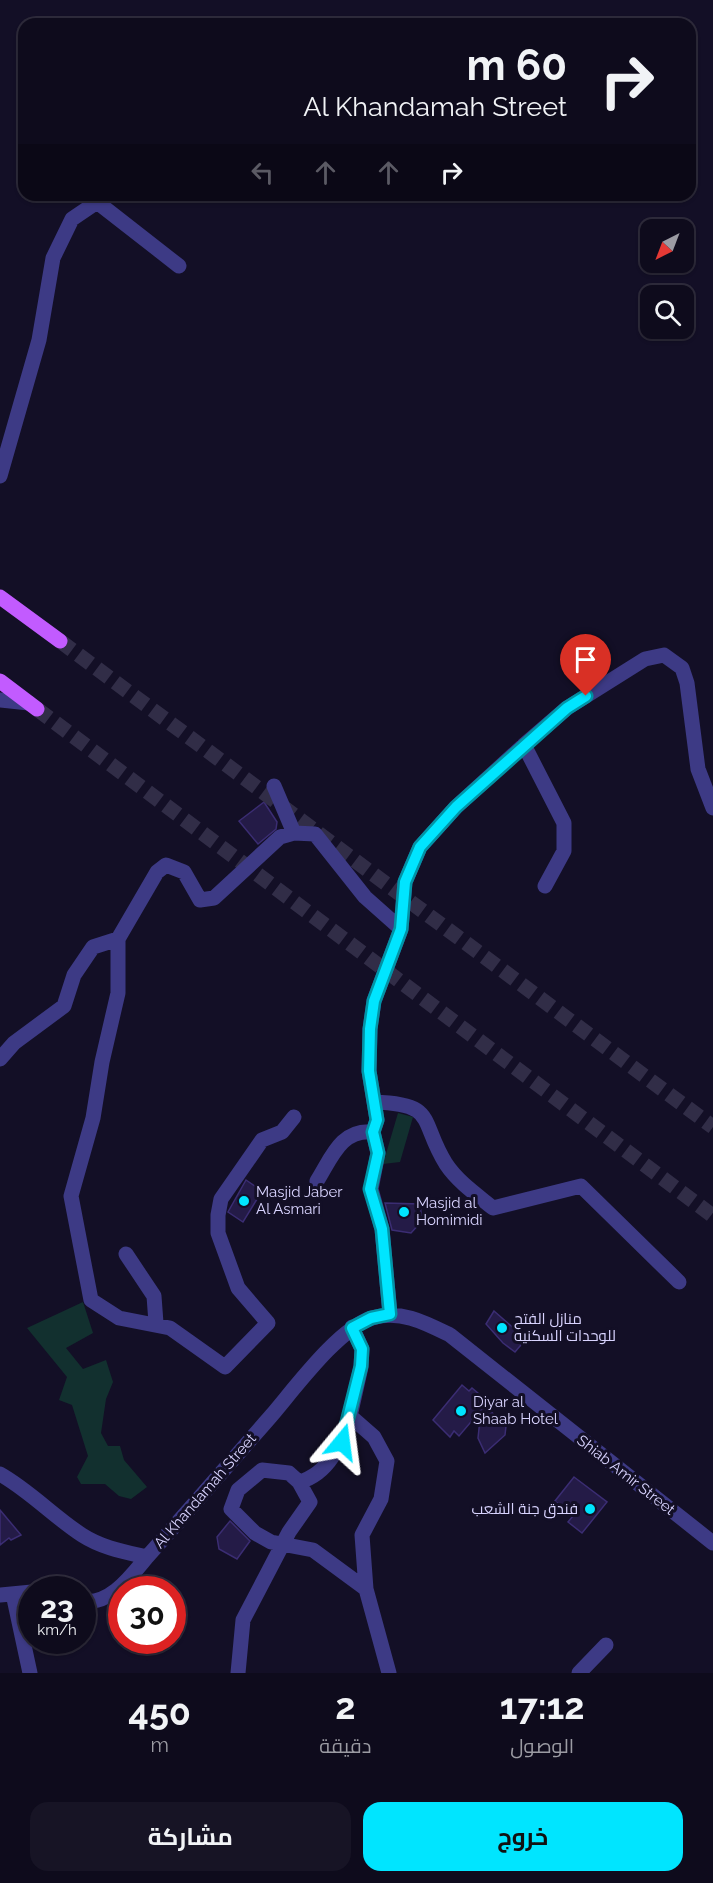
<!DOCTYPE html>
<html lang="ar">
<meta charset="utf-8">
<style>
:root{--surface:#0e0b1c;--page:#171425;--text:#f1f3f6;--muted:#9b9ba3;--line:#2e2b3b;--accent:#00e5ff}
body{margin:0;font-family:Raleway,Cairo,sans-serif;background:var(--page);color:var(--text);direction:rtl;height:100vh;display:flex;flex-direction:column;font-size:22px;white-space:nowrap}
*{box-sizing:border-box;margin:0}
p{font-size:20px;color:var(--muted)}
.icon{flex:none;width:33px;height:33px;fill:none;stroke:currentColor;stroke-width:2;stroke-linecap:round;stroke-linejoin:round}
.map{position:relative;height:1673px;overflow:hidden;direction:ltr}
.sheet{display:flex;flex-direction:column;background:var(--surface);flex:1}
.sheet>*{flex:none}
.banner{position:absolute;left:18px;top:18px;width:678px;height:183px;border-radius:18px;box-shadow:0 2px 4px #0004,0 0 0 2px var(--line);direction:rtl;background:#0e0b1c;color:var(--text);overflow:hidden}
.needle{width:39px;rotate:222deg}
.controls{position:absolute;left:640px;top:219px;display:grid;gap:12px}
.controls a{display:grid;place-items:center;width:54px;height:54px;border-radius:12px;background:var(--surface);box-shadow:0 2px 4px #0004,0 0 0 2px var(--line);font-size:30px}
.speed{position:absolute;left:18px;top:1576px;display:flex;gap:12px;font-size:30px;font-weight:700;text-align:center}
.speed>*{display:grid;place-content:center;width:78px;height:78px;border-radius:50%;background:var(--surface);box-shadow:0 2px 4px #0004,0 0 0 2px var(--line);line-height:1}
.speed small{font-size:15px;font-weight:400}
.speed .limit{border:9px solid #d22;background:#fff;color:#111}
.pin{position:absolute;display:grid;place-items:center;width:51px;height:51px;color:#fff;margin:-62px -26px;border-radius:50% 50% 50% 0;rotate:-45deg;box-shadow:0 0 6px #0007}
.pin .icon{rotate:45deg}
.me{position:absolute;width:66px;margin:-33px;rotate:16deg;stroke-linejoin:round;filter:drop-shadow(0 0 4px #0008)}
.turn{display:flex;align-items:center;gap:21px;height:126px;padding:0 30px;font-size:27px}
.turn .icon{width:78px;height:78px;stroke-width:2.5}
.turn b{display:block;font-size:42px;line-height:51px}
.lanes{display:flex;align-items:center;height:57px;padding:0 30px;background:#0003;justify-content:center;gap:30px;direction:ltr}
.lanes .off{opacity:.35}
.eta{display:flex;justify-content:space-evenly;align-items:center;height:102px;text-align:center}
.eta b{font-size:36px;font-weight:700;line-height:42px}
.button{display:flex;gap:12px;margin-top:auto;padding:12px 30px}
.button a{flex:1;height:69px;border-radius:18px;background:var(--accent);color:#111;font-size:24px;font-weight:700;line-height:69px;text-align:center}
.button a+a{background:var(--page);color:var(--text)}
.map>svg:first-child{display:block}
.green{fill:#12302f}
.building{fill:#241b47;stroke:#3b2d73;stroke-width:1.5}
.lines{fill:none;stroke-linecap:round;stroke-linejoin:round}
.major-tunnel{stroke:#312d47;stroke-width:15;stroke-dasharray:15 8;stroke-linecap:butt}
.minor{stroke:#3d3a85;stroke-width:15}
.major{stroke:#c25bff;stroke-width:15}
.route-casing{stroke:#0095a6;stroke-width:15}
.route{stroke:#00e5ff;stroke-width:10}
.poi-dot{fill:#00e5ff;stroke:#130f26;stroke-width:2}
.labels{text-anchor:middle;stroke-width:6;stroke-linejoin:round;paint-order:stroke}
.poi-label{font-size:15px;fill:#d9d4ff;stroke:#130f26;text-anchor:start}
.street-label{font-size:15px;fill:#d9d4ff;stroke:#130f26}
</style>
<div class="map">
<svg width="713" height="1673" viewBox="0 0 713 1673">
<rect width="100%" height="100%" fill="#130f26"/>
<path class="green" d="M398,1113L413,1117L400,1162L383,1164Z
M83,1302L93,1333L66,1348L83,1369L106,1360L113,1382L106,1399L101,1433L108,1446H120L124,1460L147,1487L131,1499L119,1496L105,1484H81L77,1477L88,1456L72,1405L59,1400L67,1377L27,1328Z"/>
<path class="building" d="M264,802L277,822L276,829L258,844L239,821Z
M246,1180L262,1191L243,1222L228,1212Z
M385,1203L420,1204L422,1221L411,1233L392,1230Z
M494,1311L526,1339L515,1352L503,1343L486,1324Z
M462,1385L469,1391L472,1388L485,1399L482,1403L506,1426L505,1435L485,1453L478,1438L481,1410L459,1436L454,1431L450,1437L433,1420Z
M574,1477L607,1502L582,1533L568,1522L573,1516L555,1501Z
M0,1510L21,1535L11,1540L9,1538L0,1545Z
M230,1521L250,1541L237,1559L219,1549L217,1537Z"/>
<g class="lines">
<path class="major-tunnel" d="M60,641L713,1127
M37,709L713,1216"/>
<path class="minor" d="M0,476L39,340L53,258L72,219L97,202L179,266
M0,700L29,703
M524,745L564,823V851L545,886
M274,786L294,833
M0,1059L14,1043L64,1006L74,975L93,947L118,939
M374,1102C438,1104 419,1121 446,1164C458,1182 477,1195 493,1208L581,1186L679,1282
M294,1117L282,1132L262,1140L221,1199L218,1215V1233L238,1288L268,1323L225,1367L170,1328L119,1318L91,1300L71,1196L93,1118L102,1062L118,993V939L157,872L166,865L184,872L200,900L214,898L280,837L294,833L315,834L365,897L401,929
M317,1181C332,1157 341,1129 373,1132
M126,1254L154,1296L156,1323
M390,1314L382,1229L371,1189L378,1153L373,1132L377,1120L369,1071L370,1029L374,1001L401,929L405,882L420,847L456,807L524,745L567,708L645,659L664,655L682,668L687,683L698,769L713,808
M352,1327L362,1349L361,1367L350,1416L374,1437L387,1461L381,1499L362,1535L366,1589L389,1673
M350,1416C342,1443 329,1474 299,1482L289,1473L262,1470L238,1490L231,1509L255,1533L271,1542L313,1550L366,1589
M0,1474C30,1491 53,1516 82,1535C102,1548 125,1552 147,1557C189,1510 230,1463 271,1416C295,1388 339,1328 372,1318C400,1309 426,1323 450,1335L713,1543
M13,1594L30,1673
M0,1595L32,1592
M82,1601C110,1606 132,1575 147,1557
M238,1673L243,1620L289,1532L310,1502L299,1482
M579,1673L606,1645"/>
<path class="major" d="M0,597L60,641
M0,681L37,709"/>
</g>
<g class="lines">
<defs>
<path id="route" d="M342,1442L361,1366L362,1349L352,1328L371,1318L390,1314L382,1229L370,1189L378,1153L373,1132L377,1120L369,1071L370,1029L374,1001L401,929L405,882L420,847L456,807L567,708L586,696"/>
</defs>
<use href="#route" class="route-casing"/>
<use href="#route" class="route"/>
</g>
<g class="poi-dot">
<circle cx="244" cy="1201" r="6"/>
<circle cx="404" cy="1212" r="6"/>
<circle cx="502" cy="1328" r="6"/>
<circle cx="461" cy="1411" r="6"/>
<circle cx="590" cy="1509" r="6"/>
</g>
<g class="labels">
<g class="poi-label">
<text x="256" y="1197">Masjid Jaber<tspan x="256" dy="17">Al Asmari</tspan></text>
<text x="416" y="1208">Masjid al<tspan x="416" dy="17">Homimidi</tspan></text>
<text x="514" y="1324">منازل الفتح<tspan x="514" dy="17">للوحدات السكنيه</tspan></text>
<text x="473" y="1407">Diyar al<tspan x="473" dy="17">Shaab Hotel</tspan></text>
<text x="578" y="1514" text-anchor="end">فندق جنة الشعب</text>
</g>
<g class="street-label">
<text transform="translate(626 1475) rotate(38)" y="5">Shiab Amir Street</text>
<text transform="translate(205 1491) rotate(-49)" y="5">Al Khandamah Street</text>
</g>
</g>
</svg>
<div class="controls">
<a><svg class="needle" viewBox="-14 -14 28 28"><path d="M0-13l5 13h-10z" fill="#e53935"/><path d="M0 13l5-13h-10z" fill="#9b9ba3"/></svg></a>
<a><svg class="icon" aria-label="search" viewBox="0 0 24 24"><circle cx="10" cy="10" r="6"/><path d="M15 15l6 6"/></svg></a>
</div>
<div class="speed"><div>23<small>km/h</small></div><div class="limit">30</div></div>
<div class="pin" style="left:586px;top:696px;background:#d93025"><svg class="icon" aria-label="arrive" viewBox="0 0 24 24"><path d="M6 21V4h12l-3 4 3 4H6"/></svg></div>
<svg class="me" style="left:342px;top:1442px" viewBox="-20 -20 40 40"><path d="M0-17L14 15 0 8-14 15z" fill="#00e5ff" stroke="#fff" stroke-width="4"/></svg>
<div class="banner">
<div class="turn"><svg class="icon" aria-label="right" viewBox="0 0 24 24"><path d="M7 20v-9h11M14 6l5 5-5 5"/></svg><div><b>60 m</b>Al Khandamah Street</div></div>
<div class="lanes"><svg class="icon off" aria-label="left" viewBox="0 0 24 24"><path d="M17 20v-9H6M10 6l-5 5 5 5"/></svg><svg class="icon off" aria-label="ahead" viewBox="0 0 24 24"><path d="M12 20V5M6 11l6-6 6 6"/></svg><svg class="icon off" aria-label="ahead" viewBox="0 0 24 24"><path d="M12 20V5M6 11l6-6 6 6"/></svg><svg class="icon" aria-label="right" viewBox="0 0 24 24"><path d="M7 20v-9h11M14 6l5 5-5 5"/></svg></div>
</div>
</div>
<section class="sheet">
<div class="eta">
<div><b>17:12</b><p>الوصول</p></div>
<div><b>2</b><p>دقيقة</p></div>
<div><b>450</b><p>m</p></div>
</div>
<div class="button"><a>خروج</a><a>مشاركة</a></div>
</section>
